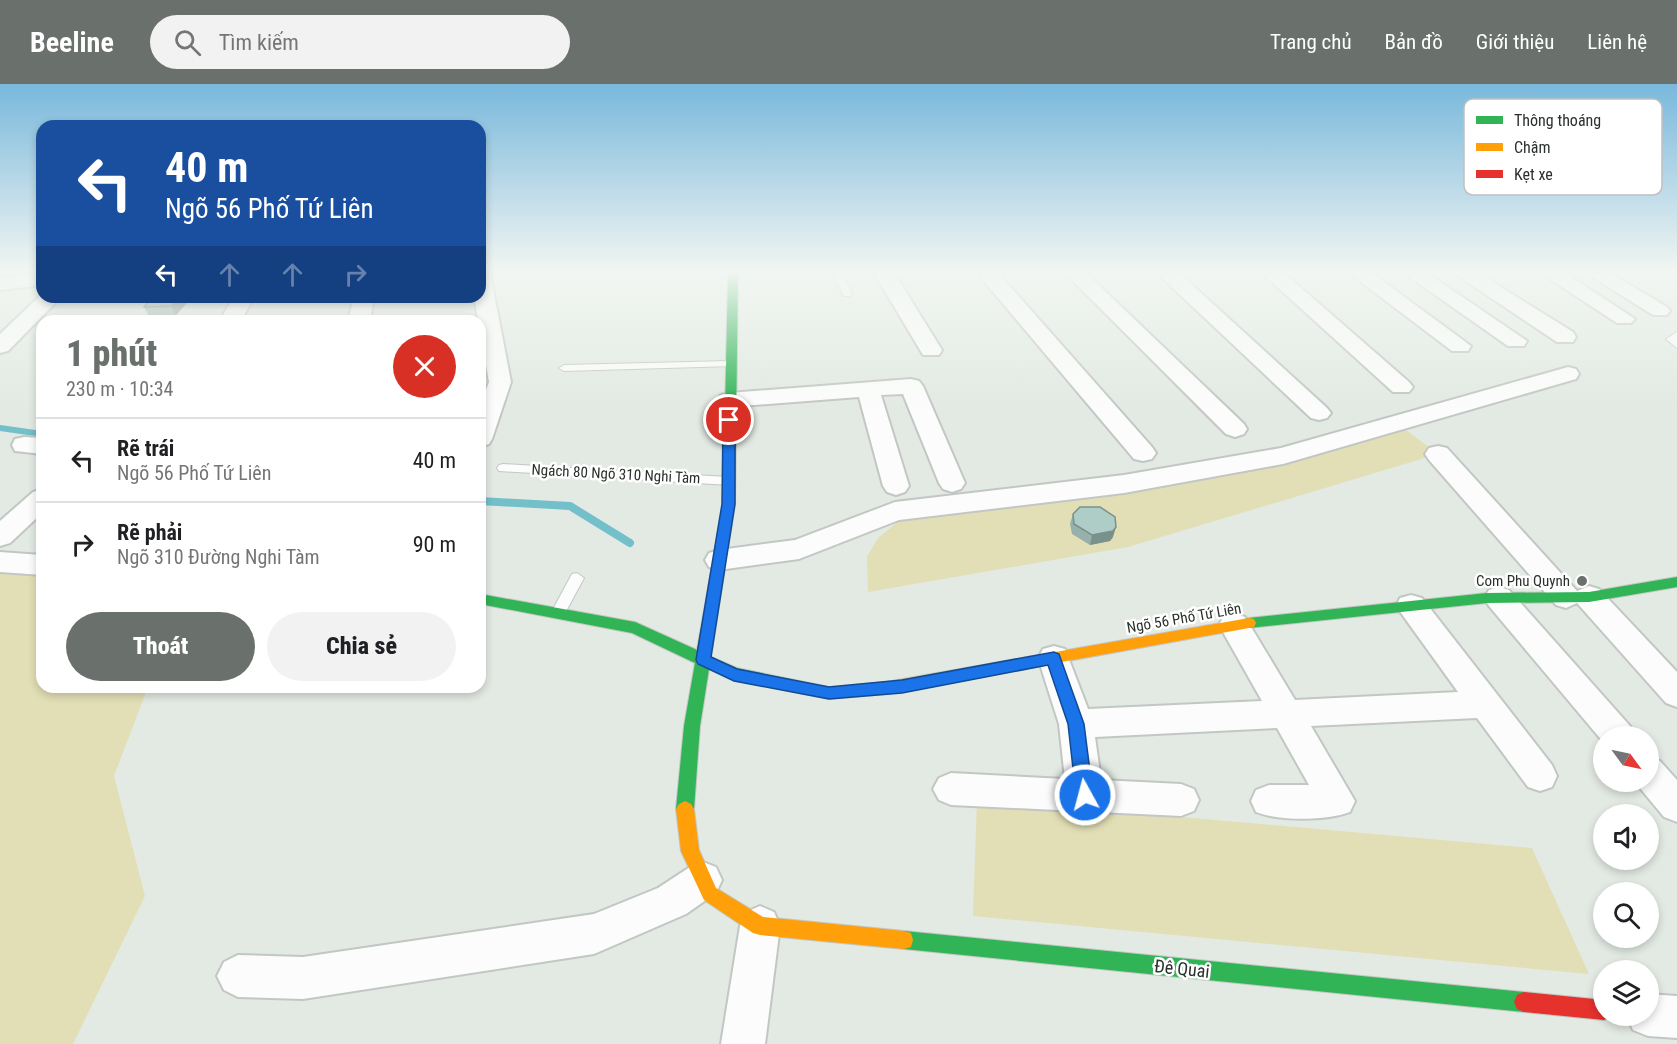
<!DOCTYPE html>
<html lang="vi">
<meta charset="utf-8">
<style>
:root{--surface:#fff;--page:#f2f2f2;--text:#202124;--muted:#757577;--line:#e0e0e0;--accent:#6a716c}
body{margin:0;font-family:"Roboto Condensed",sans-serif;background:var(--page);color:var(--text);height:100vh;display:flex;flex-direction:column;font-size:22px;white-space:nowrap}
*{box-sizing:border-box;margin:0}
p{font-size:20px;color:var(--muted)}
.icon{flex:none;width:33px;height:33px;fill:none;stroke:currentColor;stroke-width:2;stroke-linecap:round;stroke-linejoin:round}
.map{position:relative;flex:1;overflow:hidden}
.details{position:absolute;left:36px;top:231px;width:450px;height:378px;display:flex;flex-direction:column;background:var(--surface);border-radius:18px;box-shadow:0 3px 9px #0003}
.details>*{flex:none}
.hud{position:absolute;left:36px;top:36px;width:450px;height:183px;border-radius:18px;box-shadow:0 3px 9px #0003;background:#1a4fa0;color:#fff;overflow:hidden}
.needle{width:39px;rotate:123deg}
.tools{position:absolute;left:1593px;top:642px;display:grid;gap:12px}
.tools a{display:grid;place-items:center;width:66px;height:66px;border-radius:50%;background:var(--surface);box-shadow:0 3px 9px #0003;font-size:30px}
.pin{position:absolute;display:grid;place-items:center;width:51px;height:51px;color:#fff;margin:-26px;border:3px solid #fff;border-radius:50%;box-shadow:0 2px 6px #0007}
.me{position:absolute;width:66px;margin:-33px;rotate:353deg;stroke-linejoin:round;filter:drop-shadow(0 0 4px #0008)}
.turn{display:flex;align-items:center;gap:21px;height:126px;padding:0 30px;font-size:27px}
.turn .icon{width:78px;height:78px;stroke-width:2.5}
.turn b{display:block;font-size:42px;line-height:51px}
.lanes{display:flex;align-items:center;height:57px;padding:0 30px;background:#0003;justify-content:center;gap:30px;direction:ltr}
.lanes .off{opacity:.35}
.round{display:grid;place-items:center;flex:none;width:63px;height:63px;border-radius:32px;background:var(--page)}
.headline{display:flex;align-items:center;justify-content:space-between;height:102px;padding:0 30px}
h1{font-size:36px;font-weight:800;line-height:45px;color:var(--accent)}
.primary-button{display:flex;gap:12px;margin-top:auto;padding:12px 30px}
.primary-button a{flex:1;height:69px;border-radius:36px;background:var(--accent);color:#fff;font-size:24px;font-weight:800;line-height:69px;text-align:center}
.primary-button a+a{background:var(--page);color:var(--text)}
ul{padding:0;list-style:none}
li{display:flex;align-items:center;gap:18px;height:84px;padding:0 30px;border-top:2px solid var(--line)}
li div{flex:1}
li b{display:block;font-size:22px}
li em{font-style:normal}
header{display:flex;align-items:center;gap:36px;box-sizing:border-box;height:84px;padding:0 30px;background:var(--accent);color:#fff}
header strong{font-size:28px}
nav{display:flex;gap:33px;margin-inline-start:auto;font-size:21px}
.search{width:420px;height:54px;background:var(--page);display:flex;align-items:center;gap:15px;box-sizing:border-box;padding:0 21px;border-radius:33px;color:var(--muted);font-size:22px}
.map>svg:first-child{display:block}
.green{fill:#e2dfb6}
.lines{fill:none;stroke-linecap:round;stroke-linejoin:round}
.stream-far1{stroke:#73bfca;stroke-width:6}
.stream{stroke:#73bfca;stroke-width:8}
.lane-casing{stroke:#c2c7c3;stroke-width:2}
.street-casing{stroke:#c2c7c3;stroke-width:4}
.fast-casing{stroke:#c2c7c3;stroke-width:2}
.slow-casing{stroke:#c2c7c3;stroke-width:2}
.jam-casing{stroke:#c2c7c3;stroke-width:2}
.lane{fill:#fbfcfb;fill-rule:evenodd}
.street{fill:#fbfcfb;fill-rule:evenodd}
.fast{fill:#30b455;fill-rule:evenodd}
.slow{fill:#ff9f0a;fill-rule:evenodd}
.jam{fill:#e5322d;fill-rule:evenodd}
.wall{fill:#96b0aa}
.shaded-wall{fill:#7a908b}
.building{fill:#aecdc6;stroke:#7a908b;stroke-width:1.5}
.route{fill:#1a73e8;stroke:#114b97;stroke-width:1.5}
.poi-dot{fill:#6a716c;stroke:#fff;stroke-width:2}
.labels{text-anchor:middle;stroke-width:5;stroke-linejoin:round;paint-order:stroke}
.street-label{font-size:15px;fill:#2a302c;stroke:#fff}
.poi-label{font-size:15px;fill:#2a302c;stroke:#fff;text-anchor:end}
.near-street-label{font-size:18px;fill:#2a302c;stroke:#fff}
.key{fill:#fff;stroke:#bfc1c0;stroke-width:1.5}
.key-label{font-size:16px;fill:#2a302c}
</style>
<header>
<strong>Beeline</strong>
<div class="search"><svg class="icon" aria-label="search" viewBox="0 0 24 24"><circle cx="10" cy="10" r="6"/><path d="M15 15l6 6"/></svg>Tìm kiếm</div>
<nav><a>Trang chủ</a><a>Bản đồ</a><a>Giới thiệu</a><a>Liên hệ</a></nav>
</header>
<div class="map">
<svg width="1677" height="960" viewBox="0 0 1677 960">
<rect width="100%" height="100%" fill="#e2eae3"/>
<path class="green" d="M1402,343L1438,370L1128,463L868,508L867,473L878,454L914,425L1126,406L1288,379Z
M0,477L42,480V603H148L114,692L145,812L73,960H0Z
M977,715L1532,764L1589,890L973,832Z"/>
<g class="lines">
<path class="stream-far1" d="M0,344L42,350"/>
<path class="stream" d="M480,417L570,422L630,459"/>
<defs>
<path id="lane" d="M832,189H842L852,210L850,212H844Z
M1677,248V264L1666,255Z
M730,277L735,280L734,282L564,287L559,284L564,281Z
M503,380L729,393L735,397L729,401L499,387L497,384L499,381Z
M577,489L584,494L563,533H553L551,529L553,525L572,490Z"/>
<path id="street" d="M42,189V201L0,206V194Z
M480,189H490L511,298L492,355L489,360L480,363V321L489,298L474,213H480Z
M874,189H894L942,266L939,271H923Z
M977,189H998L1152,363L1156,369L1152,375L1143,377L1134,375Z
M1065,189H1086L1244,340L1247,345L1244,350L1235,353L1226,350Z
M1157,189H1179L1327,324L1331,329L1327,334L1319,336L1311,334Z
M1262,189H1284L1409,298L1413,303L1409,308H1393Z
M1349,189H1372L1471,262L1468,267H1452Z
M1404,189H1427L1527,257L1524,262H1508Z
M1454,189H1478L1573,248L1576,253L1573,258H1557Z
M1541,189H1565L1635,235L1631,239H1617Z
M1586,189H1610L1667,223L1670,227L1667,231H1653Z
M42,210V213H61L8,267L0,269V250Z
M234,213H254L241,237H219Z
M354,213H374L370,237H348Z
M1568,283L1576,285L1579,290L1576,295L1283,380L1124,409L899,436L799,475L719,486L709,483L705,476L709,469L719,466L795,456L895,418L1124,391L1281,364Z
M911,295L919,297L923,302L965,399L961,405L952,408L943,405L939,399L903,310L881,311L909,402L905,408L896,411L887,408L883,402L859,313L729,323L721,321L717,316L721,311L729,309Z
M24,353L42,354V370L15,367L12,361L15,355Z
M1438,362L1447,364L1577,507L1589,502L1599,505L1677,588V623L1666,619L1577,519L1566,524L1556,521L1429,376L1425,370L1429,364Z
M42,405V429L10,459L0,462V437L33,408Z
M0,468L42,471V491L0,488Z
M1499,503L1509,506L1630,642L1635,652H1604V659L1489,522L1484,514L1489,506Z
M1411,511L1422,514L1552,681L1557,692L1552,703L1540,707L1528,703L1477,634L1311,642L1355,717L1350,728C1327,737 1279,737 1256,728L1251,717L1256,706L1269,701H1309L1277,644L1095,653L1101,696L1181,700L1194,705L1199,716L1194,727L1181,732L951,721L939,716L933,705L939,694L951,689L1065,695L1059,640L1038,574L1043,565L1054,562L1065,565L1088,625L1262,617L1219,541L1223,533L1234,529L1245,533L1295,616L1458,608L1396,522L1400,514Z
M1648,673L1660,677L1677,696V738L1664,733L1635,698H1648Z
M703,778L716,783L722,796L716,809L686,830L594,870L303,915L238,913L224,906L217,892L224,878L238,871L303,873L594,830L658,804L690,783Z
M760,822L774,828L780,842L765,960H721L740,842L746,828Z
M1648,910L1677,912V954L1648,952L1633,946L1627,932H1648Z"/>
<path id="fast" d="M728,189H738L735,420L711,573L737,584L829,603L886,598L891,600L894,604L891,608L886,610L829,615L734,596L709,585L700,642L694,725L691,730L685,733L679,730L676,725L684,642L695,579L632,549L480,520V510L635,538L697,566L723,420Z
M1677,493V503L1589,518L1487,519L1249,544L1244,543L1242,539L1244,535L1249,534L1487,509L1589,508Z
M904,847L1524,908L1531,911L1534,918L1531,925L1524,928L904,865L897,863L895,856L897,849Z"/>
<path id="slow" d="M1249,534L1254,535L1256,539L1254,543L1249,544L886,610L881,608L878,604L881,600L886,598Z
M685,717L691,720L694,725L699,766L716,804L763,833L904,847L911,849L913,856L911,863L904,865L760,851L753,849L704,816L681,767L676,725L679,720Z"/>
<path id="jam" d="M1524,908L1604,916V932H1612L1604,936L1524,928L1517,925L1514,918L1517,911Z"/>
</defs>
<use href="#lane" class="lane-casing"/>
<use href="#street" class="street-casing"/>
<use href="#fast" class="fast-casing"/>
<use href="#slow" class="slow-casing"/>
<use href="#jam" class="jam-casing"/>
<use href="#lane" class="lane"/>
<use href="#street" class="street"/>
<use href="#fast" class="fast"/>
<use href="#slow" class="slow"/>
<use href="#jam" class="jam"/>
</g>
<path class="wall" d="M192,213L176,231L149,232L144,223L147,219L144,214Z
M1073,430L1113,453L1110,457L1090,461L1072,450L1070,440Z"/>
<path class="shaded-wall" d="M179,213H192L176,231L171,222Z
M1116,443L1113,453L1110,457L1090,461L1092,451Z"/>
<path class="building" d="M144,213H179L171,222L144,223L152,213L144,214Z
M123,235L121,237H92L93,236Z
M1080,423H1100L1115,433L1116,443L1113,447L1092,451L1074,440L1073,430Z"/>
<linearGradient id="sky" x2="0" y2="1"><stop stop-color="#79b8dc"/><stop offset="0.58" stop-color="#f2f6f2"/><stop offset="1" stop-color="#f2f6f2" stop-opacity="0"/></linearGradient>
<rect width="1677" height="324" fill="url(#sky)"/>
<path class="route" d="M729,332L735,336V420L711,573L737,585L829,603L902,596L1054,568L1059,570L1084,640L1093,711L1091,717L1085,719L1079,717L1076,711L1068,640L1048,581L902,609L829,615L734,597L698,580L696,576L722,420L723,336Z"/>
<circle class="poi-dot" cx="1582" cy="497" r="6"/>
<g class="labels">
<g class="street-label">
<text transform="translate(616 390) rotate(3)" y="5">Ngách 80 Ngõ 310 Nghi Tàm</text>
<text transform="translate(1184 534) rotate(-10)" y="5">Ngõ 56 Phố Tứ Liên</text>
</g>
<g class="poi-label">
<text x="1570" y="502">Com Phu Quynh</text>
</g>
<g class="near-street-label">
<text transform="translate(1182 885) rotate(6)" y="6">Đê Quai</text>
</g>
</g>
<rect x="1464" y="15" width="198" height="96" rx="9" class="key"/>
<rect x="1476" y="32" width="27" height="8" fill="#30b455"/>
<rect x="1476" y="59" width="27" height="8" fill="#ff9f0a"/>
<rect x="1476" y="86" width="27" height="8" fill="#e5322d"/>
<g class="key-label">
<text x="1514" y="42">Thông thoáng</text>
<text x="1514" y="69">Chậm</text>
<text x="1514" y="96">Kẹt xe</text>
</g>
</svg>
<div class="tools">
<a><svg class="needle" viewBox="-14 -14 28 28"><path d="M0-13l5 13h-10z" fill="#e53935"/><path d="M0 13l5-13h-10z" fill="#757577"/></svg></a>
<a><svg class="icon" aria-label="sound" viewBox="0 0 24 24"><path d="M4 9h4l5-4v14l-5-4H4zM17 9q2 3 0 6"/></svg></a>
<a><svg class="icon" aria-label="search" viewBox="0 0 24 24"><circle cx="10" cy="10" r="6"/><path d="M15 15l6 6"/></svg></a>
<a><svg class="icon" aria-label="layers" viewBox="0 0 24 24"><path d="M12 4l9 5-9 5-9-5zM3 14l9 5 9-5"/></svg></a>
</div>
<div class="pin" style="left:729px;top:336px;background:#d93025"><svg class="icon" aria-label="arrive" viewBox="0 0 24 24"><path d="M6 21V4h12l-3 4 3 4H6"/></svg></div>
<svg class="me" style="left:1085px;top:711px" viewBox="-20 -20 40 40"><circle r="17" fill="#1a73e8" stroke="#fff" stroke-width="3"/><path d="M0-11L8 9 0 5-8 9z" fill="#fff"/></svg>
<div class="hud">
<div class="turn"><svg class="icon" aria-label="left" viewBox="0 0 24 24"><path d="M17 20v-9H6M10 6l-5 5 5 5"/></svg><div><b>40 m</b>Ngõ 56 Phố Tứ Liên</div></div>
<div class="lanes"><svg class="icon" aria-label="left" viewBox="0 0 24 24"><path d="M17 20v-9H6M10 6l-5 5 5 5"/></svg><svg class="icon off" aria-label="ahead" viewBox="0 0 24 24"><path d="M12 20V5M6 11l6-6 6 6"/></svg><svg class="icon off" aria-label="ahead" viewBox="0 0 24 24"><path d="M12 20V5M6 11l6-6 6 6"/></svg><svg class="icon off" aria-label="right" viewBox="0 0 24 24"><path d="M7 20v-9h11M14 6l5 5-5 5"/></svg></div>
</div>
<section class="details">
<div class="headline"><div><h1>1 phút</h1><p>230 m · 10:34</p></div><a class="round" style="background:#d93025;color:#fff"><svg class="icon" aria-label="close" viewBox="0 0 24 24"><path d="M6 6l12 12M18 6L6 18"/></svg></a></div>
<ul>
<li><svg class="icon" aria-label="left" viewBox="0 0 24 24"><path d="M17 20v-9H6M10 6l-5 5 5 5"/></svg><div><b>Rẽ trái</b><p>Ngõ 56 Phố Tứ Liên</p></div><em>40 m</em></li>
<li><svg class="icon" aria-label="right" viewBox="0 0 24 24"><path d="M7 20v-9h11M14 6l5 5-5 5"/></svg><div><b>Rẽ phải</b><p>Ngõ 310 Đường Nghi Tàm</p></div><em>90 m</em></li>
</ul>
<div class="primary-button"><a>Thoát</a><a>Chia sẻ</a></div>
</section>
</div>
